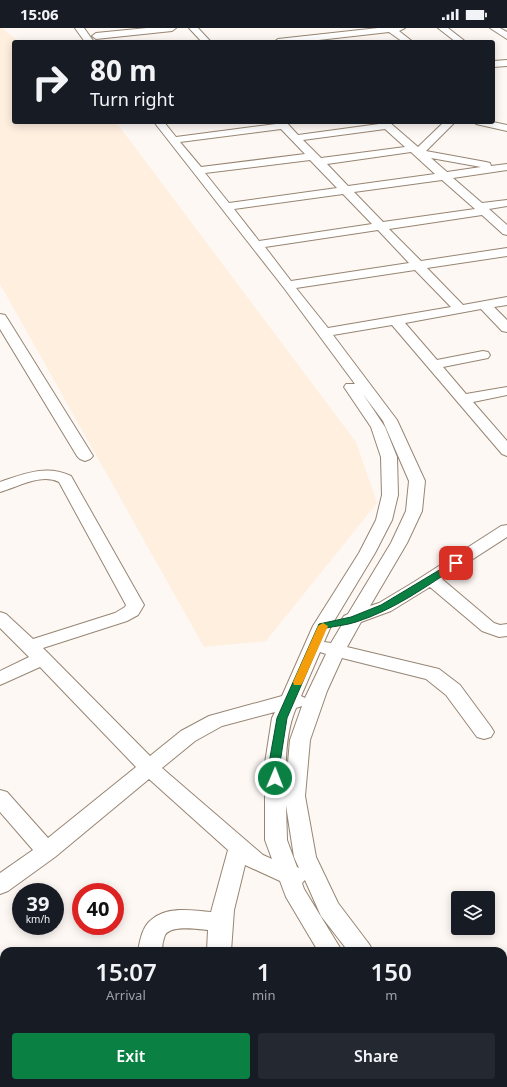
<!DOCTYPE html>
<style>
:root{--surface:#171b24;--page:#242831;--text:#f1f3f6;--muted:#9ea1a6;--accent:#0b8043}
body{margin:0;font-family:"Noto Sans",sans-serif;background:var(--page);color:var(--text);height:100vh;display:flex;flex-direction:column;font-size:15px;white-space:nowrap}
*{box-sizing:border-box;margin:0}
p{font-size:13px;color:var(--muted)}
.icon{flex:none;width:22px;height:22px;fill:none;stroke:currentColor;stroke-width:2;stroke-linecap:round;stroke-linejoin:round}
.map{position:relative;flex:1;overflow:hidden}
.panel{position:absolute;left:0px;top:919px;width:507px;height:140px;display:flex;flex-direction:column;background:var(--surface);border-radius:12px 12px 0 0;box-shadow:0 2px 10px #0003}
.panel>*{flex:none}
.guide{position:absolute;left:12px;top:12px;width:483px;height:84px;border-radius:4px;box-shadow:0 2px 10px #0003;background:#171b24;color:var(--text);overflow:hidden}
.buttons{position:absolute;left:451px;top:863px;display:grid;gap:8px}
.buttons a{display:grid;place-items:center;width:44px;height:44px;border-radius:4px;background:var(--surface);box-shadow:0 2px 10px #0003;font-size:20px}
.speed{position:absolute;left:12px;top:855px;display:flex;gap:8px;font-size:20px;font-weight:700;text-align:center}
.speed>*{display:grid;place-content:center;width:52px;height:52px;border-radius:50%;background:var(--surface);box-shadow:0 2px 10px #0003;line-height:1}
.speed small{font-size:10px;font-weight:400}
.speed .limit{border:6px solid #d22;background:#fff;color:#111}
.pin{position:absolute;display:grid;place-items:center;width:34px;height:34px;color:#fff;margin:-17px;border-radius:8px;box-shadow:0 2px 6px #0006}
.me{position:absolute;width:44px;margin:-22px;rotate:1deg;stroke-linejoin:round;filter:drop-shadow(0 0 3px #0008)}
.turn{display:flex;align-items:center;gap:14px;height:84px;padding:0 12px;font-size:18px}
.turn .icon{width:52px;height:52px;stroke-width:2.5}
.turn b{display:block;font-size:28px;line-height:34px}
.eta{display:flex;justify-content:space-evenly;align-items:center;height:68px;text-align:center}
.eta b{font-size:24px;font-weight:600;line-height:28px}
.primary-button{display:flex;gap:8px;margin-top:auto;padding:8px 12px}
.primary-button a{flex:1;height:46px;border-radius:4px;background:var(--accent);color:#fff;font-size:16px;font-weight:600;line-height:46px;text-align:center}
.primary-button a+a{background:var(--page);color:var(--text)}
.status{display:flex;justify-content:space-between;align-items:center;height:28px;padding:0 20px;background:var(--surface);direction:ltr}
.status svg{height:11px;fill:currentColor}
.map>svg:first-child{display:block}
.built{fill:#ffefdf}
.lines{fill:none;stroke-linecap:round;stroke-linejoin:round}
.minor-casing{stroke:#978573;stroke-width:2}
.minor{fill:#fff;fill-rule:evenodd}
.route{fill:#0b8043;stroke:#07532c}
.slow{fill:#f59e0b}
</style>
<div class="status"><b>15:06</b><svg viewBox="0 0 49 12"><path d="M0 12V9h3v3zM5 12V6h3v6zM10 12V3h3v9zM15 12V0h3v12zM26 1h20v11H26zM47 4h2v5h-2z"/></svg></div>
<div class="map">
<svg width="507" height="1059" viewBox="0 0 507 1059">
<rect width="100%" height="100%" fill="#fdf8f4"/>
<path class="built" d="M0,0H2L19,14H14V94H116L356,414L377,475L266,613L204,619L0,256Z"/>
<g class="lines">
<defs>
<path id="minor" d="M75,0H84L94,14H85Z
M147,0H176L172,3L96,11L92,8L96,5Z
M189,0H198L211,14H202Z
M378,0H405L399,3L413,14H403L389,4L301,14H274L278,11Z
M438,0H448L466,14H456Z
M490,0H500L507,4V11Z
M507,32V38L493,39V33Z
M154,94H164L176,109L276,96L275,94H286L298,107L379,96L378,94H389L418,119L444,94H455L426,123L486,134L490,135L491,138L507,136V142L453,150L482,175L507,172V178L489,181L507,197V207L503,206L482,187L389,201L421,233L507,220V228L427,240L463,277L507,269V277L494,279L507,292V304L502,303L481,281L405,295L437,332L483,323L488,324L490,327L488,330L443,339L466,366L507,359V367L473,374L507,413V428L502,426L392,297L333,307L397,392L425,453L422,483L407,515L370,578L379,575L414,554L501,498L507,497V509L442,551L494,595L500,597L507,596V608L499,609L482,603L430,559L391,583L361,594L347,619L439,641L460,657L491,699L494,704L491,709L484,711L477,709L446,667L426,651L342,630L327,663L310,712L305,768L316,829L338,875L369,916L373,923H348L321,888L305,852L302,855L304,861L342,923H318L286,869L280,853L245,837L234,882L231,923H207L208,902C198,901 171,897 165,907C163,912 162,918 162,923H138C140,913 142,899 151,892C166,878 193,882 211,884L228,822L149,751L55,829L8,863L0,866V845L33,822L0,784V762L7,764L48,810L136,739L40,639L0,657V643L29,629L0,600V584L6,586L33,611L115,585L125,579L126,577L59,454C41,445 18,459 0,464V454C23,446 47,436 71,448L144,577L138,587L127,593L43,620L150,728L181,703L209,688L282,668L313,598L359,525L376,492L382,467L381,429L371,399L344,359L346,356H355L284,260ZM281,101L305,126L201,139L180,114ZM385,101L405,119L321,130L303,112ZM411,124L435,146L348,158L327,136ZM431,130L481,139L447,144ZM310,132L337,160L229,175L205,145ZM442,152L475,181L383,194L354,164ZM343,166L372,196L259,213L234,181ZM378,202L409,235L291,253L265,219ZM415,242L451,279L328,300L296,260ZM363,366L383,393L409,453L406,483L391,515L348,586L344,588L341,592L343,595L331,615L324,614L331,598L375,525L392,492L398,467L397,429L385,399ZM320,624L326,626L305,670L301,668ZM302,678L290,712L286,758C285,732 286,703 296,680ZM275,684L272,690L265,735V812L272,831L263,827L162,740L195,713L222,698ZM286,777L294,829L299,840L297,839L287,812Z
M475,94H493L507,97V103L476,96Z
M0,286L5,287L7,290L93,428L90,431L85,433L80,431L77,428L0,301Z
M108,1055H134L133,1059H107Z
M227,1055H253L254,1059H228Z
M428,1055H455L457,1059H430Z
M455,1055H482L484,1059H457Z"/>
</defs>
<use href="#minor" class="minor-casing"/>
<use href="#minor" class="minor"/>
</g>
<path class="route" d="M456,532L461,535L459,537C427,558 394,582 356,594C347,597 336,598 326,600L287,690L280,735L281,750L279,753H271L270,750L269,735L277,690L319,596L351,589L381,577Z"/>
<path class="slow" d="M323,595L328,598L303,654L301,657H294L293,654L318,598Z"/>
</svg>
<div class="buttons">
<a><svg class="icon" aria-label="layers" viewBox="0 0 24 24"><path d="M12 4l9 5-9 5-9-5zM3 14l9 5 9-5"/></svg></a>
</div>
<div class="speed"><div>39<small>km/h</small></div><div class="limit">40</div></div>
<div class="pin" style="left:456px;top:535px;background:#d93025"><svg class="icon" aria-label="arrive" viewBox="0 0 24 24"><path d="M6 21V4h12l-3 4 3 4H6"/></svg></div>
<svg class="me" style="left:275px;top:750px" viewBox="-20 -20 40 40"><circle r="17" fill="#0b8043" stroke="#fff" stroke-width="3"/><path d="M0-11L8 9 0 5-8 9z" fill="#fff"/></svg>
<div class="guide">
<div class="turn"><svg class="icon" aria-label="right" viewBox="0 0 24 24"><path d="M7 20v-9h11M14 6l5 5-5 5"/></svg><div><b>80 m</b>Turn right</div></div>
</div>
<section class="panel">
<div class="eta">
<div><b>15:07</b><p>Arrival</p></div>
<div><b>1</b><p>min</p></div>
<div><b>150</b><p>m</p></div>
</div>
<div class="primary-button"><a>Exit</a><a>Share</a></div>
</section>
</div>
